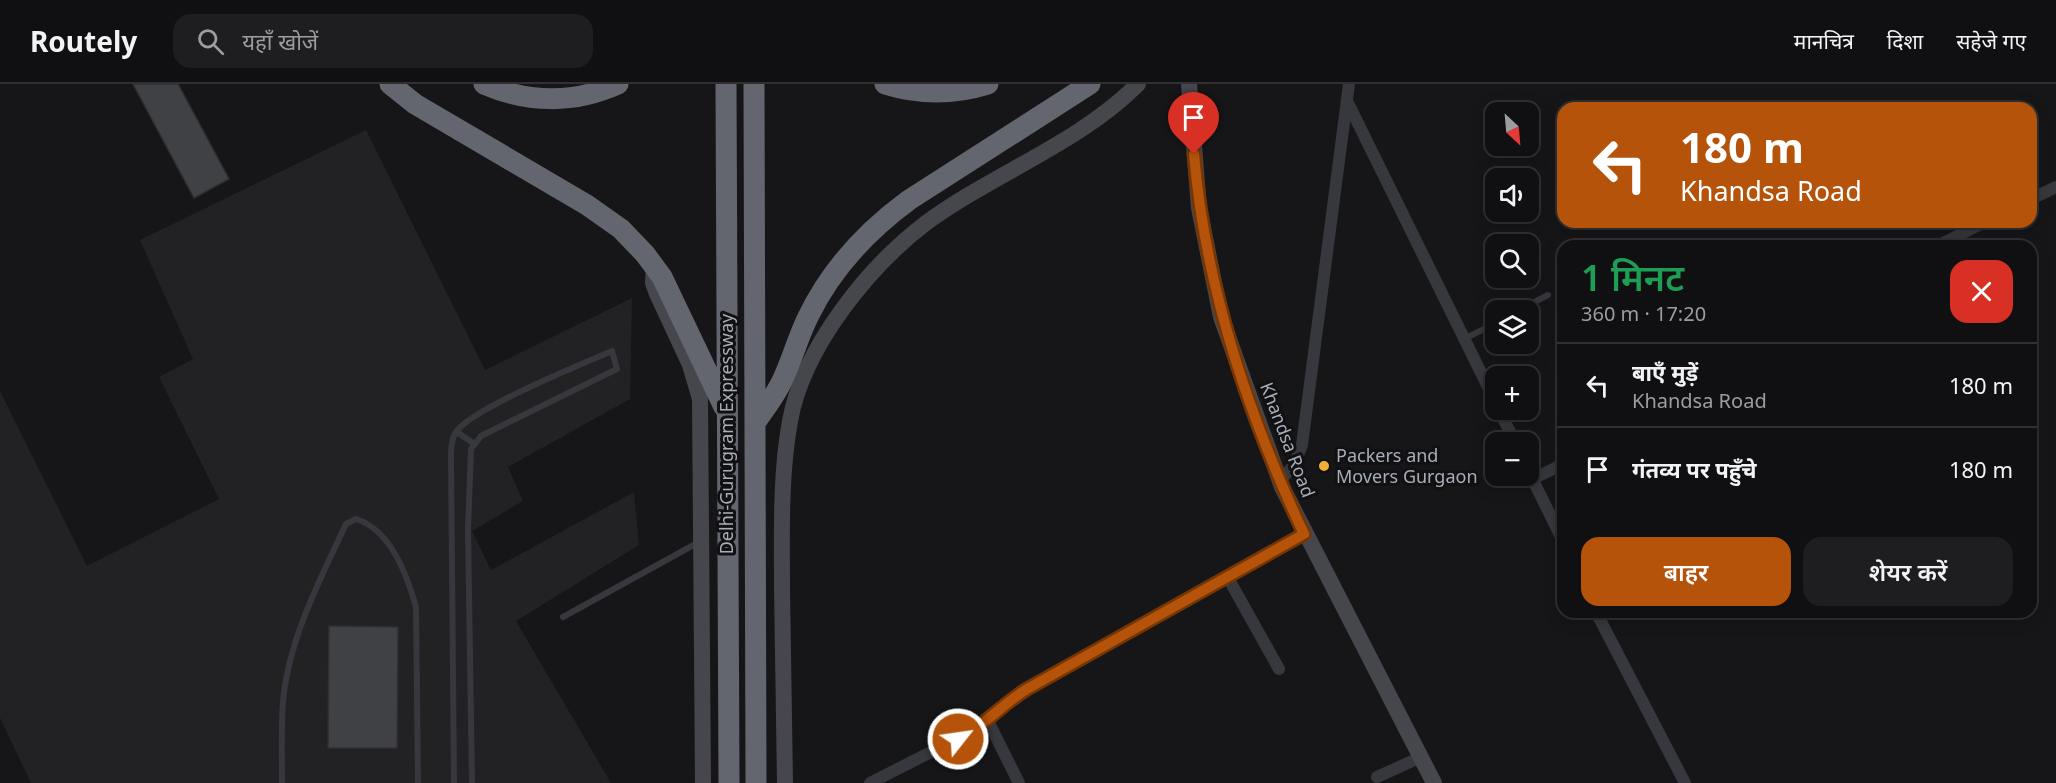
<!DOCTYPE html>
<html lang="hi">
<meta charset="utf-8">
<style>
:root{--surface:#101012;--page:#1e1e20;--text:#f1f3f6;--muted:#9c9d9f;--line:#303032;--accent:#b45309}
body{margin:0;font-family:"Noto Sans","Noto Sans Devanagari",sans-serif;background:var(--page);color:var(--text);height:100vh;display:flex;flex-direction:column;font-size:22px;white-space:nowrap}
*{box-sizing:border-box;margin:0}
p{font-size:20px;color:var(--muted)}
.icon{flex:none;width:33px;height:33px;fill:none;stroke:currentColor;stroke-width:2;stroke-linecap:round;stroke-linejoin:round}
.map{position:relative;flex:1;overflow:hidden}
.sheet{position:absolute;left:1557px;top:156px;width:480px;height:378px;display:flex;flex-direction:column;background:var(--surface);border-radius:18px;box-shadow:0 3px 15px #0003,0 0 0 2px var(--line)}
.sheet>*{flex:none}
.hud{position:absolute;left:1557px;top:18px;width:480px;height:126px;border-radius:18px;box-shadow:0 3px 15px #0003,0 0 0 2px var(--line);background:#b45309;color:#fff;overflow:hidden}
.needle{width:39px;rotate:154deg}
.tools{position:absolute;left:1485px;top:18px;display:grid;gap:12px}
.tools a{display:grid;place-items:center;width:54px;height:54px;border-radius:12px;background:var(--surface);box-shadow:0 3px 15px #0003,0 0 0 2px var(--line);font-size:30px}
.pin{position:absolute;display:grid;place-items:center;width:51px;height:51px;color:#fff;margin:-62px -26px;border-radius:50% 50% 50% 0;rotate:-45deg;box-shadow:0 0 6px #0007}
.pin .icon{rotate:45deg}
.me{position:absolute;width:66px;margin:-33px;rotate:60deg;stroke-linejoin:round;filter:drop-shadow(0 0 4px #0008)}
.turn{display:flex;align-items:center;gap:21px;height:126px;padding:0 24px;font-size:27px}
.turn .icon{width:78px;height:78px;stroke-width:2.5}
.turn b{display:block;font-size:42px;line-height:51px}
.round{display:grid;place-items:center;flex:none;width:63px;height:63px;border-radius:18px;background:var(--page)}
.summary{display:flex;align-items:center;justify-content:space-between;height:102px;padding:0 24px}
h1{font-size:36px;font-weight:600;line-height:45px;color:#1e9e55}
.action{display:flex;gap:12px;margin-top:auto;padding:12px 24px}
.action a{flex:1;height:69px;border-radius:18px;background:var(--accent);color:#fff;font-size:24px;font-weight:600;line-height:69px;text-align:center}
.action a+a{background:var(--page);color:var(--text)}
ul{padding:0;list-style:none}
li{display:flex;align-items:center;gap:18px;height:84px;padding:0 24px;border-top:2px solid var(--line)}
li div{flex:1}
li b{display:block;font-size:22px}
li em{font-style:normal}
header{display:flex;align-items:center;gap:36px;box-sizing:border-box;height:84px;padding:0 30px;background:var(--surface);border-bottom:2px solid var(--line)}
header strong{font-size:28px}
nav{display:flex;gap:33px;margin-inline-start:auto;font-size:21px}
.search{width:420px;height:54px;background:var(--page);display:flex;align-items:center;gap:15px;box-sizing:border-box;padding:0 21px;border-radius:18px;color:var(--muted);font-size:22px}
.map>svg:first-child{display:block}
.built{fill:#222225}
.building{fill:#404145;stroke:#303034;stroke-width:1.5}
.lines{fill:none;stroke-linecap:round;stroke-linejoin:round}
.lane{stroke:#37383d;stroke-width:6}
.street{stroke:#37383d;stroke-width:12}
.secondary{stroke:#45474d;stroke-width:16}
.highway{stroke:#63666e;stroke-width:21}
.route-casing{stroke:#753606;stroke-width:15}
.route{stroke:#b45309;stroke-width:10}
.poi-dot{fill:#f2b134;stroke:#111113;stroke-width:2}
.labels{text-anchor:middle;stroke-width:6;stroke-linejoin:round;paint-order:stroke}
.street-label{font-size:18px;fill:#a8adb8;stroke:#111113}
.poi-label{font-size:18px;fill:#a8adb8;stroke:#111113;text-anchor:start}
</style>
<header>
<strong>Routely</strong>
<div class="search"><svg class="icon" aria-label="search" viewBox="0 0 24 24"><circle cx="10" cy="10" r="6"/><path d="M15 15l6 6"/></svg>यहाँ खोजें</div>
<nav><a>मानचित्र</a><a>दिशा</a><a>सहेजे गए</a></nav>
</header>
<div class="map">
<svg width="2056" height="699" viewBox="0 0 2056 699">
<rect width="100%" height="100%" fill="#161618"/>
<path class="built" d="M366,46L485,286L632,214L630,315L508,383L523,417L472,447L491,486L634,408L639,461L516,537L611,699H31L0,634V307L87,482L219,415L159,293L193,275L140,156Z"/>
<path class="building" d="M133,0H178L229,95L194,114Z
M329,542L398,543L397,664H328Z"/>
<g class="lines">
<path class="lane" d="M1519,226L1548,211
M1464,255L1496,239
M457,348L473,359
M563,533L699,458
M282,699C282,672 281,644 283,617C289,554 320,496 346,440L356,435C391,446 407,491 416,523L418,699
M454,699L451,375C451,366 451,356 456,348C471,325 582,280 612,267L617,285L495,345L481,352L471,365L468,446L472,699"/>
<path class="street" d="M1348,19L1496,319
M2031,115L2056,103
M1937,162L1985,138
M1499,326L1515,358
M1528,386L1563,457
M1533,395L1563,380
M1280,397L1294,381L1302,361L1349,0
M1227,492L1279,585
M1596,528L1685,699
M988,637L1019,699
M1377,693L1421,673
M870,699L984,641L1008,617L1037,599L1304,450"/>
<path class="secondary" d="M1189,0L1199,124L1221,233L1282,403L1434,699
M654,181L653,199L657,210L690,281L700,315L703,699
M785,699C784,634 783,569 782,504C782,449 780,392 790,337C803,264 868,183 926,139C994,89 1078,60 1138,0"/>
<path class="highway" d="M390,0L415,20L587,121L621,145L645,170L662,193L724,323
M484,0C528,19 574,20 618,0
M726,0L729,699
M754,0L756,699
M885,0C920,11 953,11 988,0
M755,339C764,326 775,312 782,297C792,276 798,253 808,233C831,185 867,147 909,116L1090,0"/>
</g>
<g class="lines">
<defs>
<path id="route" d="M958,655C987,640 1001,621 1027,605L1304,450C1248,331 1205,202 1194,70"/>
</defs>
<use href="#route" class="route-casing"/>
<use href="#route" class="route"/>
</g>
<circle class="poi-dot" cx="1324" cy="382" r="6"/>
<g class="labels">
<g class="street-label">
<text transform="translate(727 350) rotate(-90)" y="6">Delhi-Gurugram Expressway</text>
<text transform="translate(1287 356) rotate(69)" y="6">Khandsa Road</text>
</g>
<g class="poi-label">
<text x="1336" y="378">Packers and<tspan x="1336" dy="21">Movers Gurgaon</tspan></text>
</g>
</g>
</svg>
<div class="tools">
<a><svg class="needle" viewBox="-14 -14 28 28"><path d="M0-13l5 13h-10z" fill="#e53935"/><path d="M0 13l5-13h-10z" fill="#9c9d9f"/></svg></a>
<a><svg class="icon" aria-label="sound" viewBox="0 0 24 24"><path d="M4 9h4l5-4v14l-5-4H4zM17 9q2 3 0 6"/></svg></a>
<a><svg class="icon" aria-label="search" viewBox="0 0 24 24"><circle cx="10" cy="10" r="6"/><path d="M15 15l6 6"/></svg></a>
<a><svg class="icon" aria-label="layers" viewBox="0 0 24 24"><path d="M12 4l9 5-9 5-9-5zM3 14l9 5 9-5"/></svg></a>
<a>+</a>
<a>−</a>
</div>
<div class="pin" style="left:1194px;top:70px;background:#d93025"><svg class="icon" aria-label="arrive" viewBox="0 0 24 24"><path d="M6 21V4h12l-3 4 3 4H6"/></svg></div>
<svg class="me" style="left:958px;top:655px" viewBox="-20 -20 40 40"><circle r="17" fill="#b45309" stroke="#fff" stroke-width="3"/><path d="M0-11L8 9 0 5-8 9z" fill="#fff"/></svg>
<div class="hud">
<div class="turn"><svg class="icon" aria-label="left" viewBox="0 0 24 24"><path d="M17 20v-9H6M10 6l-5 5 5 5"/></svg><div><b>180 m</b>Khandsa Road</div></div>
</div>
<section class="sheet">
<div class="summary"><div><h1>1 मिनट</h1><p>360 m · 17:20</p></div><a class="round" style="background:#d93025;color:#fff"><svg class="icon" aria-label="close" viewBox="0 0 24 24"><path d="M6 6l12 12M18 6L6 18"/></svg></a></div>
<ul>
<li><svg class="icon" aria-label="left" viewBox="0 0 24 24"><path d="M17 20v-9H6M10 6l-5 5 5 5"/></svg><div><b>बाएँ मुड़ें</b><p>Khandsa Road</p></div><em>180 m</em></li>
<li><svg class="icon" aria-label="arrive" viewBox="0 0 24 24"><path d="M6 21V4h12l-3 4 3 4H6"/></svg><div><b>गंतव्य पर पहुँचे</b></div><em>180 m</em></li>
</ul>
<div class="action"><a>बाहर</a><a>शेयर करें</a></div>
</section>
</div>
